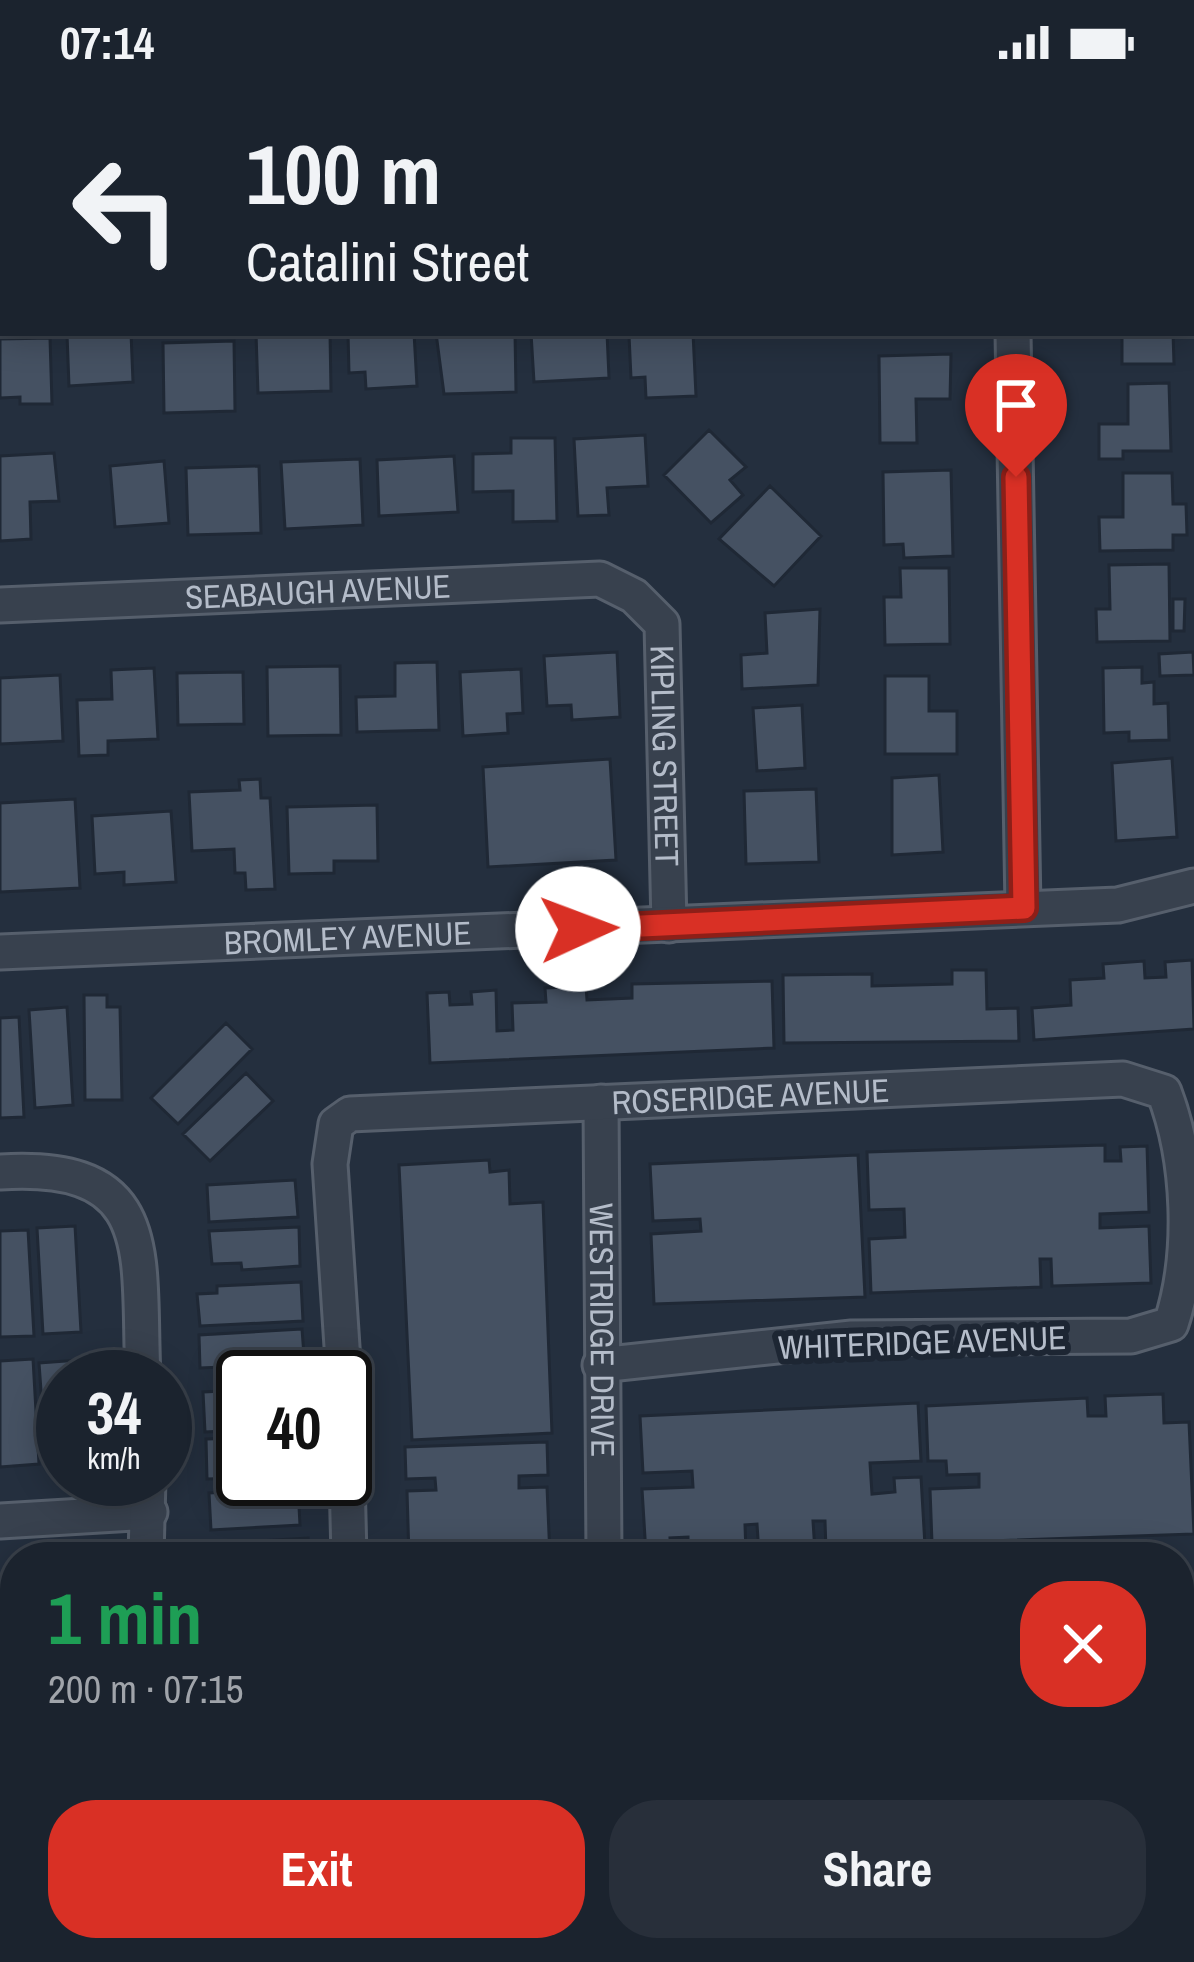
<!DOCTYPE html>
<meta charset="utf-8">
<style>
:root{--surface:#1b232e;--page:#282f3a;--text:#f1f3f6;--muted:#a0a4aa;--line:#39404a;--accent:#d93025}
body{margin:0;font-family:"Archivo Narrow",sans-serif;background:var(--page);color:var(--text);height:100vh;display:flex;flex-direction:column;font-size:45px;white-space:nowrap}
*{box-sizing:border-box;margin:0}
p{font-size:39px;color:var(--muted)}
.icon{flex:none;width:66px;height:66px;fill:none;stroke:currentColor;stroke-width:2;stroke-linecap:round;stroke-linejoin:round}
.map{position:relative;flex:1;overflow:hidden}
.panel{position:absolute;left:0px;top:1458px;width:1194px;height:420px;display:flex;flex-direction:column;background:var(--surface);border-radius:48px 48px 0 0;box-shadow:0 6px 30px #0003,0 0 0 3px var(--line)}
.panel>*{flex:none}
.guide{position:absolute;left:0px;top:0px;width:1194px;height:252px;box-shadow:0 6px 30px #0003,0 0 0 3px var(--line);background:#1b232e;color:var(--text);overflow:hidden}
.speed{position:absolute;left:36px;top:1266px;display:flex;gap:24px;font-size:60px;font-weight:700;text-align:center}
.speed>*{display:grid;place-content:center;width:156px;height:156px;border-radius:50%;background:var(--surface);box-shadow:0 6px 30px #0003,0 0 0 3px var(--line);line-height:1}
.speed small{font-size:30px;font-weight:400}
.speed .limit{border:6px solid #111;border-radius:18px;background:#fff;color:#111}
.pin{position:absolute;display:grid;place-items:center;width:102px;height:102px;color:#fff;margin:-123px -51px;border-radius:50% 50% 50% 0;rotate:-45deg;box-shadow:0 0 12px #0007}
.pin .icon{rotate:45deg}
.me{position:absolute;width:132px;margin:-66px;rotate:88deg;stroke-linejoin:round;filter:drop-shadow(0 0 9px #0008)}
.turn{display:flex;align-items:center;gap:42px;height:252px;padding:0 48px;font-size:54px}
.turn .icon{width:156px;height:156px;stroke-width:2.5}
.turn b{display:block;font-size:84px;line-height:102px}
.round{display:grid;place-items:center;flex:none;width:126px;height:126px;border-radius:48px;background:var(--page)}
.summary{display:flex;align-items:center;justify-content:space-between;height:204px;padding:0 48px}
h1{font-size:72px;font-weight:700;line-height:90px;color:#1e9e55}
.action{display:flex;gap:24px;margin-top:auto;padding:24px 48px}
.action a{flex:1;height:138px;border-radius:48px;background:var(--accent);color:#fff;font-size:48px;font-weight:700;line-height:138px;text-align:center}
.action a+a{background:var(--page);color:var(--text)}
.status{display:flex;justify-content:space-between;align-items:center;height:84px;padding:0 60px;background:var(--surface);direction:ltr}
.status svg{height:33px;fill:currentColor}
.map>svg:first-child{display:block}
.building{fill:#455162;stroke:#1f2835;stroke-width:3}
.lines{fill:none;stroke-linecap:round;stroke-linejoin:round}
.minor-casing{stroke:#565f6c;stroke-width:39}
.minor{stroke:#38414e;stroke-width:33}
.route-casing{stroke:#8d1f18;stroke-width:30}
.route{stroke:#d93025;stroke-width:21}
.labels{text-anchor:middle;stroke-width:12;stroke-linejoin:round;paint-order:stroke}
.street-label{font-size:33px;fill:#b4bcc9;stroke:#1d2633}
</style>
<div class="status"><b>07:14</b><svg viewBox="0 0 49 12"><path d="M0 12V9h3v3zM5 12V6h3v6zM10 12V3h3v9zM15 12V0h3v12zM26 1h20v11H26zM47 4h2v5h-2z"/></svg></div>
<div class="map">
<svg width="1194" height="1878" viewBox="0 0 1194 1878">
<rect width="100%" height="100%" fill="#242f3e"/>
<path class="building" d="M131,249L133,298L69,302L67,250Z
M256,249H330L331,307L258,309Z
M348,249H414L417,302L366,305L365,288L349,289Z
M436,249H515L516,308L444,310Z
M531,249H607L609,294L534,298Z
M693,249L696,312L646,314L645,293L631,294L629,251Z
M1122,249H1173L1174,280H1122Z
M50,254L52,320H20V313L0,314V255Z
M234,257L235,327L164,329L163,259Z
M951,270L950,315H916L917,359H880L879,272Z
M1169,299L1171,367H1123V375H1099V340H1128V300Z
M709,346L746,383L730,396L743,411L711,439L664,391Z
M645,351L648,402L607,404L609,431L578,432L574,355Z
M511,354H555L557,437L513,438V407L473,408V370L511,369Z
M54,369L59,417L30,418L31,455L0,457V372Z
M454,372L458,428L379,432L377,376Z
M360,375L363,441L285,445L281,378Z
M164,377L169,439L115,443L110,382Z
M259,382L261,449L188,451L186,384Z
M951,386L953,472L904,474L903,460L884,461L883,388Z
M1123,389H1172L1173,420H1186L1187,451H1173V466L1100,467L1099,433H1123Z
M770,402L821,452L774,502L719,455Z
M1169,480L1170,557L1097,558L1096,525H1110L1109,481Z
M900,484H949L950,560L885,561L884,513H901Z
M1173,515H1185L1184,547H1173Z
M820,525L818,601L742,605L741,571L767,569L765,529Z
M617,568L620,633L572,636L571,621L547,622L544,572Z
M1193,568L1194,591L1160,592L1159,570Z
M437,578L439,646L357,648L356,613L395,612V579Z
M340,582L341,651L268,652L267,583Z
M1142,583V599L1154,598V620L1168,619L1169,656L1129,657V648L1104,649L1103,584Z
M154,584L158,655L108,657V671L79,672L77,616L112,615L111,586Z
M521,585L523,629L507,630L508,649L463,652L460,588Z
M243,588L244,640L178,641L177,589Z
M60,591L63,657L0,660V594Z
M885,592H929V627H957V670H885Z
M802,621L805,684L757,687L753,624Z
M1172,674L1177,753L1116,757L1112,679Z
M610,675L616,776L488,783L483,683Z
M939,691L943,768L892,771V694Z
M260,695L261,714H270L275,805L246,806L245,789H235L234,765L192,767L189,708L240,706L239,696Z
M816,705L819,778L746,780L744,707Z
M75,715L80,804L0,808V719Z
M377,721L378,777H334V789L289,790L287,723Z
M171,727L176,798L124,801V788L95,790L92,732Z
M1192,876L1194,945L1034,956L1032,924L1071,921L1070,896L1104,894L1103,880L1144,877L1145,894L1166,893L1165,878Z
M952,886H986L987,925L1018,924L1019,957L784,959L783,891L872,890V902L952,900Z
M772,897L774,964L430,979L427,909L449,908L450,921L472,920L471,908L496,906L497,947L513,946L512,919L546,918L545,904L586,902L587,916L632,914V900Z
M84,911H107V923H120L122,1016H85Z
M67,923L73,1021L35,1024L29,926Z
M19,933L24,1033L0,1034V934Z
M226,939L252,965L178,1040L151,1014Z
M246,989L273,1017L210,1077L183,1050Z
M1105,1061V1077H1121L1120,1063L1147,1062L1149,1128L1100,1130V1144L1149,1142L1151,1199L1052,1202L1051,1175H1040L1041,1203L871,1209L869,1155L905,1153L904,1125L869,1126L867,1068Z
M858,1071L865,1213L654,1220L651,1150L701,1147L700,1135L653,1137L650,1080Z
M489,1076L490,1088L509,1086L510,1120L543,1118L552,1349L412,1356L399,1081Z
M295,1096L298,1133L209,1138L207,1101Z
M75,1142L81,1248L43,1250L37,1144Z
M299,1143L300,1182L242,1186L241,1179L212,1180L209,1147Z
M28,1146L34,1252L0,1253V1147Z
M301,1198L303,1237L200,1242L197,1210L217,1209V1202Z
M302,1245L305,1285L221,1290V1283L200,1284L199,1251Z
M33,1275L39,1380L0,1383V1277Z
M79,1276L80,1293H63V1375L46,1376L39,1279Z
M243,1306V1346L205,1348L203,1308Z
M1163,1310L1164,1339L1189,1338L1194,1450L932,1459L930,1405L979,1403V1390L947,1391L946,1377H928L926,1322L1087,1314L1088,1332H1106L1105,1312Z
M918,1319L921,1377L870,1379L872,1410L895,1408L894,1394L921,1393L925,1462L826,1466L825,1437H813L815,1468L759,1470L757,1440L745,1441L746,1469L688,1472V1453L670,1454L671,1470H646L642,1405L693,1403L692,1387L643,1389L640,1332Z
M243,1354V1394L207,1395L206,1355Z
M547,1358L548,1391L519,1392V1404L547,1403L550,1473H409L407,1407L436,1406L435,1394L406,1395L405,1363Z
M298,1404L300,1441L211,1446L209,1409Z
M308,1454L309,1473H210V1460Z
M0,1496H15V1606L0,1607Z
M15,1624V1730L0,1731V1625Z
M1180,1830H1194V1878H800L799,1863H897L898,1873L911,1872L910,1863H1179Z
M33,1863H66L67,1878H34Z
M96,1863H132V1878H96Z
M666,1863L667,1878H635L634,1865Z
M678,1863H780L781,1878H680Z"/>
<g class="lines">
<defs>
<g id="minor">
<path d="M662,0V3"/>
<path d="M1008,0V3"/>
<path d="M0,182H3"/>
<path d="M1013,249L1023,824"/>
<path id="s1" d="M0,521L600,495L634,512L662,540L669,841"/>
<path id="s2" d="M0,868L1118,821L1194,802"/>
<path id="s3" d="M601,1018L604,1473"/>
<path d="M0,1088C161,1078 137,1172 143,1293"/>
<path id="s4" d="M344,1293L330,1080L336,1040L350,1030L1123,995L1164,1008C1190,1076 1194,1170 1171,1240L1131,1252L852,1254L600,1281"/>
<path d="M345,1313L349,1473"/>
<path d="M0,1437L150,1428"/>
<path d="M146,1473L148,1395"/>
<path d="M1179,1530L1184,1548L1186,1731L1179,1755"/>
<path d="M0,1782L15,1779"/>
<path d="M355,1863V1878"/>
<path d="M589,1878L590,1863"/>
</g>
</defs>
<use href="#minor" class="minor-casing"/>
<use href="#minor" class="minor"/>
</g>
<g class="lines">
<defs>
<path id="route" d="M578,845L1024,824L1016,393"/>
</defs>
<use href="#route" class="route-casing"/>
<use href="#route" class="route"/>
</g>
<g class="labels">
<g class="street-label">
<text dy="12" stroke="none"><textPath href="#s1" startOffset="318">SEABAUGH AVENUE</textPath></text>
<text dy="12" stroke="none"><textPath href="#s1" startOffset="810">KIPLING STREET</textPath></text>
<text dy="12" stroke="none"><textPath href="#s2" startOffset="348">BROMLEY AVENUE</textPath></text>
<text dy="12" stroke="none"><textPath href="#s4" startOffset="672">ROSERIDGE AVENUE</textPath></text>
<text dy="12" stroke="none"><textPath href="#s3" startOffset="228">WESTRIDGE DRIVE</textPath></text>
<text transform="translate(922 1258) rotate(-2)" y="12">WHITERIDGE AVENUE</text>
</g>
</g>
</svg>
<div class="speed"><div>34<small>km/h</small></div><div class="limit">40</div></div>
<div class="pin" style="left:1016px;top:393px;background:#d93025"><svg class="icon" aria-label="arrive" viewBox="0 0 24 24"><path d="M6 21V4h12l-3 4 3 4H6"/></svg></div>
<svg class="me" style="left:578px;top:845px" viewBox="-20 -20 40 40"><circle r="19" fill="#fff"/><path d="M0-13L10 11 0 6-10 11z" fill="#d93025"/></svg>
<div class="guide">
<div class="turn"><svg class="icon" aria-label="left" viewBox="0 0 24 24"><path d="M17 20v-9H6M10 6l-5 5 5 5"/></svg><div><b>100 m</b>Catalini Street</div></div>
</div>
<section class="panel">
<div class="summary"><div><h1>1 min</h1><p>200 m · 07:15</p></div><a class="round" style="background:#d93025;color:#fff"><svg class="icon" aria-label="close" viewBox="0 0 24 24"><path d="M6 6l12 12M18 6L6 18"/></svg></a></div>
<div class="action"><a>Exit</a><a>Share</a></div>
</section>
</div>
